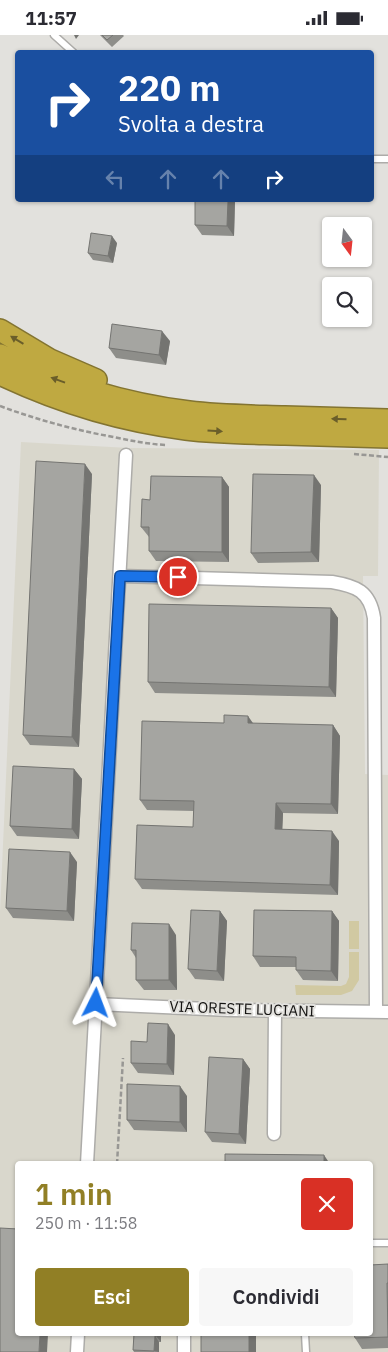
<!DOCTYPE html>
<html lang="it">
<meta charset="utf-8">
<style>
:root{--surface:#fff;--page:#f7f7f7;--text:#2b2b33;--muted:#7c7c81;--accent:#917f25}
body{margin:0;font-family:"IBM Plex Sans",sans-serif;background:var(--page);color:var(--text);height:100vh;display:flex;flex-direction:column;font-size:19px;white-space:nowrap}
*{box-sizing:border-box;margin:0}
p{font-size:16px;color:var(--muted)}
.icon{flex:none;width:28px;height:28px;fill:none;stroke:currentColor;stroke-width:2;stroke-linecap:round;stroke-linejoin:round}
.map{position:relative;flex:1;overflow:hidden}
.side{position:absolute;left:15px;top:1126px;width:358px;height:175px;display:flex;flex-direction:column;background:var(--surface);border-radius:5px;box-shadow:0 1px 4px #0004}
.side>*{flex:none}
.banner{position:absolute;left:15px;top:15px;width:359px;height:152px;border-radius:5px;box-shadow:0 1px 4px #0004;background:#1a4fa0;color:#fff;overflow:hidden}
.needle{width:32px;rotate:165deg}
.fabs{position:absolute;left:322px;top:182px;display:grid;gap:10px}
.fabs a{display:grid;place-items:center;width:50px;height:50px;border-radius:5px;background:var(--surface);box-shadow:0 1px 4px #0004;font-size:25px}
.pin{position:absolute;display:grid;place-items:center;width:42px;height:42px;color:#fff;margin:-21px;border:2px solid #fff;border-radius:50%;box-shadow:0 1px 5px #0007}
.me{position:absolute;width:55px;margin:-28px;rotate:3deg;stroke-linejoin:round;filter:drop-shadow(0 0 4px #0008)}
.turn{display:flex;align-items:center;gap:18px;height:105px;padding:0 20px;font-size:22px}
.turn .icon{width:65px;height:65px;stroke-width:2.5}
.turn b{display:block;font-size:35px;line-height:42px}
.lanes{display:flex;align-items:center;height:48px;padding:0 20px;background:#0003;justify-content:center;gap:25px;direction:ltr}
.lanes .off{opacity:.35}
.round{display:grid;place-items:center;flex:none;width:52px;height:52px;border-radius:5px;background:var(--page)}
.head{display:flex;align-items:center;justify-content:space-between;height:85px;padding:0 20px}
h1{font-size:30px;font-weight:600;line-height:38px;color:var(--accent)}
.action{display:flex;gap:10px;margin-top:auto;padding:10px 20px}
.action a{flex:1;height:58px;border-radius:5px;background:var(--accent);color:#fff;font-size:20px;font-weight:600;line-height:58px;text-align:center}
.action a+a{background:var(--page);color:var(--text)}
.status{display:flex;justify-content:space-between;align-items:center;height:35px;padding:0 25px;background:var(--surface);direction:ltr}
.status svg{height:14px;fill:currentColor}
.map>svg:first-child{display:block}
.built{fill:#d9d7cc;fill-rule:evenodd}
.grass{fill:#d1c9a2}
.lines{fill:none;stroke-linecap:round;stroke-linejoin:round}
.lane-casing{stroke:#adaca9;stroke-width:9}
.street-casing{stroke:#adaca9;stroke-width:15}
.highway-casing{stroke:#837431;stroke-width:24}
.path{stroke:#989794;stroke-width:2.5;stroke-dasharray:5 2.5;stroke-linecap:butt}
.lane{stroke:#fff;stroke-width:6}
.street{stroke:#fff;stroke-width:12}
.highway{stroke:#bfa941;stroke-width:21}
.wall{fill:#8e8e8a}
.shaded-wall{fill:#747471}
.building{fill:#a5a5a1;stroke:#747471}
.oneway{fill:#6a5e2a}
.route-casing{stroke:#114b97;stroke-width:12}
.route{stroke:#1a73e8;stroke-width:9}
.labels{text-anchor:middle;stroke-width:4;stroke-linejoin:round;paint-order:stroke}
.street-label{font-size:15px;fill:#141312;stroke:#e2e1dd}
</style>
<div class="status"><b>11:57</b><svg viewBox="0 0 49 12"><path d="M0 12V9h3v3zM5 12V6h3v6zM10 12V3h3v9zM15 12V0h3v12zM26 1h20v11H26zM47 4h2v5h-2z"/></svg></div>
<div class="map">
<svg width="388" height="1317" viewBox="0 0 388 1317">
<rect width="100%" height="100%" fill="#e2e1dd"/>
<path class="built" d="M21,407L129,413L379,415L378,541H363L365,739L388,740V1317H0V877ZM18,1129H370V1299H18Z"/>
<path class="grass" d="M349,886H359V914H349Z
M349,917H359V945L352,956L341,960H296L295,950L341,951L346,949L349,942Z"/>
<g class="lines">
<defs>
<path id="lane" d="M54,0L74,18
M371,124H388
M370,1208H388
M305,1299L306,1317"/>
<path id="street" d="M120,541L332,547C356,551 370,556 374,583L376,977
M96,969L230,975L388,977
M274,1099L275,976
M87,1129L126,420
M77,1317L78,1299
M184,1317V1299"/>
<path id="highway" d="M0,295L50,325L96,345
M0,320C59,349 124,369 189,377C221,381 253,381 285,382C319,383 354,384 388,385
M0,339C59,367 122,386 186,394C219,398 252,398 285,399C319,400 354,401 388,402"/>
</defs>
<use href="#lane" class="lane-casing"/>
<use href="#street" class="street-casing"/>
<use href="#highway" class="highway-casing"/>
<path class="path" d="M0,371C35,384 71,394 108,401C128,405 146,409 166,410
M354,419L388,422
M117,1129L123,1023"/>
<use href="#lane" class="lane"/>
<use href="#street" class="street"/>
<use href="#highway" class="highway"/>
</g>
<path class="wall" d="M100,0H123L124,1L112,12Z
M235,165L234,201L202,200L195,190Z
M117,208L113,228L93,225L88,218Z
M170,306L166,330L116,323L109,313Z
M92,439L79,712L30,710L23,700Z
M222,442L229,452V527L156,526L149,516V502L141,492L150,465Z
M321,450L319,527L258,528L251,518Z
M331,573L338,583L336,662L155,658L148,647Z
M254,689L333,690L340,701L338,779L283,778L282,794L339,806L338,860L142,854L135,844L193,792L194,776L147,775L140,765Z
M74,734L82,744L79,804L17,801L10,791Z
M77,827L74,886L13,883L6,873Z
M220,876L227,886L224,946L195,944L188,934Z
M332,876L339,886L338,946L303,945L296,935V932H260L253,921Z
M176,900L177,955H144L136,945V923L131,915Z
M175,1000L174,1040L138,1038L131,1028L147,1007Z
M243,1024L250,1034L246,1109L212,1107L205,1097Z
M187,1061V1097L134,1095L127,1085Z
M388,1229V1313L362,1314L355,1303Z
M134,1299H161V1307H159V1317H134L133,1315Z"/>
<path class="shaded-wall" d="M74,0H79L76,4Z
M228,165H235L234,201L227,191Z
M112,201L117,208L113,228L108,221Z
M162,296L170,306L166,330L159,320Z
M85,429L92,439L79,712L72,702Z
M314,440L321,450L319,527L311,517Z
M222,442L229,452V527L222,517Z
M331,573L338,583L336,662L329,652Z
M248,681L255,691L248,688Z
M333,690L340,701L338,779L331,769Z
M74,734L82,744L79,804L72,794Z
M276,768L283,778L282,804L275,794Z
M332,796L339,806L338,860L330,850Z
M70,817L77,827L74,886L67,876Z
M220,876L227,886L224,946L217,936Z
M332,876L339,886L338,946L331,936Z
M169,889L176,900L177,955L169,945Z
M168,989L175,1000L174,1040L167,1029Z
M243,1024L250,1034L246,1109L239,1099Z
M180,1051L187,1061V1097L180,1087Z
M324,1120L330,1129H324Z
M40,1299H48L47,1317H39Z
M157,1299H161V1307L156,1301Z
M249,1299H256V1317H249Z
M155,1301L159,1307V1317L154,1316Z"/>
<path class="building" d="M102,0H113L107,5Z
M195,165H228L227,191L195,190Z
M91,198L112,201L108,221L88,218Z
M112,289L162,296L159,320L109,313Z
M36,426L85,429L72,702L23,700Z
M253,439L314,440L311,517L251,518Z
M151,441L222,442V517L149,516V492H141L142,464L150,465Z
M149,569L331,573L329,652L148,647Z
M224,680L248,681V688L333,690L331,769L276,768L275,794L332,796L330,850L135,844L137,790L193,792L194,766L140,765L142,686L224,688Z
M13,731L74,734L72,794L10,791Z
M9,814L70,817L67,876L6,873Z
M191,875L220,876L217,936L188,934Z
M254,875L332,876L331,936L296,935V922L253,921Z
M132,888L169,889V945H136V915H131Z
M148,988L168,989L167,1029L131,1028V1006L147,1007Z
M209,1022L243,1024L239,1099L205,1097Z
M127,1049L180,1051V1087L127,1085Z
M225,1119L324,1120V1129H225Z
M0,1193L18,1194V1299H40L39,1317H0Z
M388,1229V1248H387L388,1302L355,1303L354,1299H370V1230Z
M134,1299H157L156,1301H155L154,1316L133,1315Z
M201,1299H249V1317H201Z"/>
<defs><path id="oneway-solid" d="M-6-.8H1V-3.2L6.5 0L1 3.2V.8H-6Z" transform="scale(1.25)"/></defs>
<g class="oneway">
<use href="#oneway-solid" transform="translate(17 305) rotate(-149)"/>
<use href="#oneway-solid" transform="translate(58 345) rotate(-160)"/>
<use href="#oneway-solid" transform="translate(339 384) rotate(-178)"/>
<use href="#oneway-solid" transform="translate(215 396) rotate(4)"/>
</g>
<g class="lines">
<defs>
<path id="route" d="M96,968L120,541L178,542"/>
</defs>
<use href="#route" class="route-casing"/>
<use href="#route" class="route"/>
</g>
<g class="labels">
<g class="street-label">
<text transform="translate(242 974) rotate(2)" y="5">VIA ORESTE LUCIANI</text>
</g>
</g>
</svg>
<div class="fabs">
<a><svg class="needle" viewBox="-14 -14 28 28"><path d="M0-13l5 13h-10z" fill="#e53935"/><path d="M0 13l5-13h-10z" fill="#7c7c81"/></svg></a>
<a><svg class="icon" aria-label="search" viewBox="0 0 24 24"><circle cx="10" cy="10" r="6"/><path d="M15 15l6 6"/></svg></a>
</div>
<div class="pin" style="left:178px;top:542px;background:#d93025"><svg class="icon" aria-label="arrive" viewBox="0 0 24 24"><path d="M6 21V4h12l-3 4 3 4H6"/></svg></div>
<svg class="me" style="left:96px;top:968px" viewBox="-20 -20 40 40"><path d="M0-17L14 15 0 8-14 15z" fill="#1a73e8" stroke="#fff" stroke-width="4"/></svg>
<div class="banner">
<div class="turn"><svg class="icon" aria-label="right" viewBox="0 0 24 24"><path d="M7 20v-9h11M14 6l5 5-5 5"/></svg><div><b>220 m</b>Svolta a destra</div></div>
<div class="lanes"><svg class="icon off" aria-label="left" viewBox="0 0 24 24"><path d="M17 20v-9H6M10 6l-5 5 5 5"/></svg><svg class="icon off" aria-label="ahead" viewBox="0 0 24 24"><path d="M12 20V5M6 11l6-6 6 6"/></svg><svg class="icon off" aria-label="ahead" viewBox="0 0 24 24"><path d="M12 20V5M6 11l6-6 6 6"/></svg><svg class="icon" aria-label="right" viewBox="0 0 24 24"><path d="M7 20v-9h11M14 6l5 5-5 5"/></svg></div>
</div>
<section class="side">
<div class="head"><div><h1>1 min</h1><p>250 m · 11:58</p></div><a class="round" style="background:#d93025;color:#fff"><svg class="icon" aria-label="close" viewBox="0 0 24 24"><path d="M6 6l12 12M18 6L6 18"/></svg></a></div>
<div class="action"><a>Esci</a><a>Condividi</a></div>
</section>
</div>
